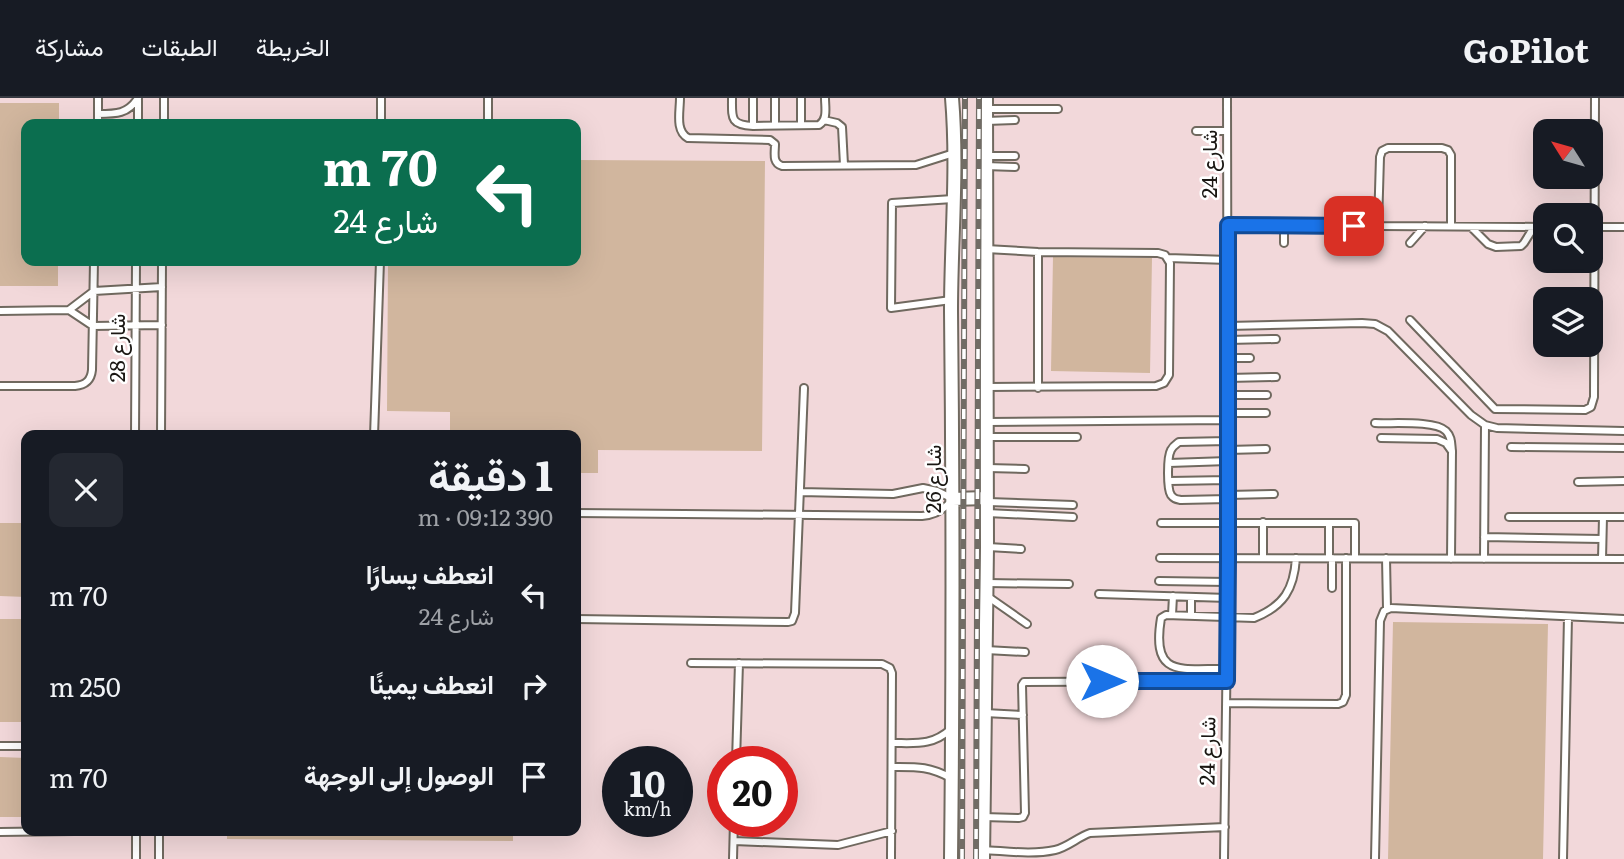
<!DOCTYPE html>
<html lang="ar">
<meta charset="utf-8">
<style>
:root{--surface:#171b24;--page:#242831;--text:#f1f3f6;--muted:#9ea1a6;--line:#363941}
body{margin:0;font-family:Literata,Vazirmatn,serif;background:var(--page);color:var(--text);direction:rtl;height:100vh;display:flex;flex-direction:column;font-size:26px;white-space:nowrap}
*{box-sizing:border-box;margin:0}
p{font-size:23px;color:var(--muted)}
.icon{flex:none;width:38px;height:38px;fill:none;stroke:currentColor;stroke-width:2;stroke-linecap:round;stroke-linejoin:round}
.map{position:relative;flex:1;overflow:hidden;direction:ltr}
.sheet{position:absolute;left:21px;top:332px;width:560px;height:406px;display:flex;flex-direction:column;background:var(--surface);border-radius:14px;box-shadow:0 7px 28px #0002;direction:rtl}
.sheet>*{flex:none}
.hud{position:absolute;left:21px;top:21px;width:560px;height:147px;border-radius:14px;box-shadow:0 7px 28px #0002;direction:rtl;background:#0b6e4f;color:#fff;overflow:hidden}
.needle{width:46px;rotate:307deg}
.fabs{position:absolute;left:1533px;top:21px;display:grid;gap:14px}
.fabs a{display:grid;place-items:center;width:70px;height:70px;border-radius:14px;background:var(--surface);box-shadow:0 7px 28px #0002;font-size:35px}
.speed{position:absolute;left:602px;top:648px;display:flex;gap:14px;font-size:35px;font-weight:700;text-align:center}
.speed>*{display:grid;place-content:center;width:91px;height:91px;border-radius:50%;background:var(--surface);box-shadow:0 7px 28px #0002;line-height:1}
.speed small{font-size:18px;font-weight:400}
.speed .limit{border:10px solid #d22;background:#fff;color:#111}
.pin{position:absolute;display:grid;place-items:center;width:60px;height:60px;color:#fff;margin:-30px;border-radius:14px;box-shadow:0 4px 10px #0006}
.me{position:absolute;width:77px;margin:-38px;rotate:90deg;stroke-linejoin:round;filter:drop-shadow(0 0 5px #0008)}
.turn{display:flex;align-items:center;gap:24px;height:147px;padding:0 28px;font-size:32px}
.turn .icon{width:91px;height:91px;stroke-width:2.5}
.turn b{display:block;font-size:49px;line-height:60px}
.round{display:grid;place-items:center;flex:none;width:74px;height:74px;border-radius:14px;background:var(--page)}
.head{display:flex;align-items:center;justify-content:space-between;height:119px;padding:0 28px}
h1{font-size:42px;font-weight:700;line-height:52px}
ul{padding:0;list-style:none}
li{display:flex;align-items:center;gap:21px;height:91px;padding:0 28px}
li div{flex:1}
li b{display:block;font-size:26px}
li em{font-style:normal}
header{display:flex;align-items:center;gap:42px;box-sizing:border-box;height:98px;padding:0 35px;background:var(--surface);border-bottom:2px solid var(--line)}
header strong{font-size:33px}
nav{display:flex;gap:38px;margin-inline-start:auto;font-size:24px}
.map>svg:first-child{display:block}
.industrial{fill:#f2d8da;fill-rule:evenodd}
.building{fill:#d1b69e}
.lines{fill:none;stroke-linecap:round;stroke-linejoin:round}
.lane-casing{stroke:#70695f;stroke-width:10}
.street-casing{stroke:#70695f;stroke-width:16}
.lane{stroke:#fff;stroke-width:6}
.street{stroke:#fff;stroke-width:12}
.rail-casing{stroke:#716c65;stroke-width:6}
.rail{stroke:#fff;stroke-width:3.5;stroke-dasharray:10;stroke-linecap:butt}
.route-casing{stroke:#114b97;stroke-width:18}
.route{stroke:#1a73e8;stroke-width:12}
.labels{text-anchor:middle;stroke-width:5;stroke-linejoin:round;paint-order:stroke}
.street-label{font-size:21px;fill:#1a1713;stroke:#fff}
</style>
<header>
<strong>GoPilot</strong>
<nav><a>الخريطة</a><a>الطبقات</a><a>مشاركة</a></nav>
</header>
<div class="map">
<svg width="1624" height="761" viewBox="0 0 1624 761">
<rect width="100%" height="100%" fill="#f0e8dc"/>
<path class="industrial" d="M0,0H1624V761H0ZM26,26H576V163H26ZM1545,33H1591V79H1545ZM1545,117H1591V163H1545ZM1545,201H1591V247H1545ZM26,338H576V733H26ZM618,663H677V723H618ZM723,663H782V723H723Z"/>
<path class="building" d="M0,5H59V26H26V163H58V188H0Z
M576,62L765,63L762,353L598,352V375H576V338H450V314L387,313L388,167L442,168V163H576Z
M1053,159L1152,160L1150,275L1051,273Z
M0,425H26V499L0,498Z
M0,521H26V624H0Z
M1393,524L1548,526L1543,761H1388Z
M0,659L26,660V719H0Z
M227,733H513V743L227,741Z"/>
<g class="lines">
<defs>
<path id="lane" d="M680,0C680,14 675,33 688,40L770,42L775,46C775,55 772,65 782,68L916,67L954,55
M732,0C732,20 730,27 753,28L819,27C828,21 825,10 825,0
M801,0V27
M987,11H1058
M98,16C116,16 128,16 138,0
M824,22L837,25L842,29L844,67
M986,23L1015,22
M98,26V0
M138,26V2
M164,26V0
M381,26V0
M488,26V0
M775,27V0
M753,28V0
M1196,33H1227
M985,58H1015
M985,68L1015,69
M1228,127L1545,129
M1378,128L1380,59L1382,53L1388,50H1442L1448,52L1451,57V128
M1471,129L1488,146L1496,149L1521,148L1524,145L1534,129
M1591,129H1624
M1284,145V127
M1410,145L1425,128
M986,151L1038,154L1158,155L1165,157L1170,165L1169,277L1164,285L1156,288L987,289
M1168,160L1228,162
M951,202L891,210L892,105L953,101
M69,212L93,228L162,227
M0,213L69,212L94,193L162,189
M1410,222L1495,311L1585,312L1591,309L1594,299L1595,0
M1228,228L1362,225L1375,226L1388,233L1471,317L1485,327L1497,330L1624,333
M1228,242L1276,241
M1228,260H1250
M1228,280L1276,279
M0,288H75C86,287 91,282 92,272L94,163
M1038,290V154
M1228,297H1267
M1228,315H1266
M987,324L1228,322
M1375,325C1391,326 1435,322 1446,333C1452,339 1451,346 1452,353L1451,461
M135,338L136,163
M161,338L162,163
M374,338L380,163
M986,339H1077
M1381,340L1437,341L1446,345L1451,352
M1228,343L1179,344C1175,347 1173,348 1171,352C1167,359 1167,391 1171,397C1174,401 1176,401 1181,402L1228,401
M1511,349L1624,350
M1228,352L1266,351
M1169,365L1228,363
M988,370L1025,371
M1169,383L1228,382
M1578,384L1624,383
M1228,397L1274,396
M988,404L1073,407
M576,415L922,418C935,417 945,411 953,401L937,393L923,390L893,396L800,394
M987,415L1073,419
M1509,419H1624
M1263,424V460
M1161,425H1355V460
M1484,439L1602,441
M988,449L1021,451
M1160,460L1624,461
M1329,460V425
M1332,460V490
M1386,460L1387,511
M1484,461L1485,327
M1602,461L1603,419
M1159,483L1228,484
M987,485L1069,486
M1099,496L1228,500
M987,498L1027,526
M1172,517L1173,498
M1191,518V499
M576,521L788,524L792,523L795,515L804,290
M986,552L1025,554
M691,565L882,566L890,570L892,575L891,761
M1227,571C1181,570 1151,581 1161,520L1166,517L1254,520C1284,508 1294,491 1296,460
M1226,605L1338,606L1343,604L1346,597V460
M985,615L1023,617
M892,645C916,645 932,648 951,631
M0,648H26
M736,663L739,565
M892,669C917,669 928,668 951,680
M983,719L1019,720L1023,719L1025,715L1022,587L1024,584L1227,583
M136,733V761
M159,733V761
M0,734L74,733
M734,743L838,747L892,733
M983,752C1006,753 1032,757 1055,752C1068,749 1078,739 1090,735L1225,729
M733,761L734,723
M1224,761L1228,460L1227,0
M1375,761L1380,523L1384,513L1391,510L1624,521
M1563,761L1568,519"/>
<path id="street" d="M953,401L986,400
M951,761C953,578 953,396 951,213C951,142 958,71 952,0
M983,761L987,449L986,0"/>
</defs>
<use href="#lane" class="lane-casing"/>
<use href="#street" class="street-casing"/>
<use href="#lane" class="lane"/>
<use href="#street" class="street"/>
<defs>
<path id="rail" d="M962,761L965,0
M976,761L979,0"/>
</defs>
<use href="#rail" class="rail-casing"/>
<use href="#rail" class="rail"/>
</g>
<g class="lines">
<defs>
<path id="route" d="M1102,583H1227L1228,460V127L1354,128"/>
</defs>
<use href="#route" class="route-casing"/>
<use href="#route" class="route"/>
</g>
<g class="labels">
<g class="street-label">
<text transform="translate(1210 66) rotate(-90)" y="7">شارع 24</text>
<text transform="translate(118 250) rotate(-90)" y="7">شارع 28</text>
<text transform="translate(934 381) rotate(-90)" y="7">شارع 26</text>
<text transform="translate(1208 653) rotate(-89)" y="7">شارع 24</text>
</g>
</g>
</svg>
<div class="fabs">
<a><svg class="needle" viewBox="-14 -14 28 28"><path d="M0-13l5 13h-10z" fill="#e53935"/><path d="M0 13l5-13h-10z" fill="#9ea1a6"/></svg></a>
<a><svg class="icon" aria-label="search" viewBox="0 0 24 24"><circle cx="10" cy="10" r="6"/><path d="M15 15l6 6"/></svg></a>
<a><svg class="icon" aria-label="layers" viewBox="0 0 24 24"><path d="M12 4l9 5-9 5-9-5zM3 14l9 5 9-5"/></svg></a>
</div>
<div class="speed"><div>10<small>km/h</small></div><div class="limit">20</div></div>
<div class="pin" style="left:1354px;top:128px;background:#d93025"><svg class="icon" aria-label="arrive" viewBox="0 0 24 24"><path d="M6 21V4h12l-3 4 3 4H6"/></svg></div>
<svg class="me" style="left:1102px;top:583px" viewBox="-20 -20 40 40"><circle r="19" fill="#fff"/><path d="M0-13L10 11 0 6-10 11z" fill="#1a73e8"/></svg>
<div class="hud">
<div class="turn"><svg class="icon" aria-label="left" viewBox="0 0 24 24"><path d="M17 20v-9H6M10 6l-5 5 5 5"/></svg><div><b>70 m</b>شارع 24</div></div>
</div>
<section class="sheet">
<div class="head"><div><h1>1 دقيقة</h1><p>390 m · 09:12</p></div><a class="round"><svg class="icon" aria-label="close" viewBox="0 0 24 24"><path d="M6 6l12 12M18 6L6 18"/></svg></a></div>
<ul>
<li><svg class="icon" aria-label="left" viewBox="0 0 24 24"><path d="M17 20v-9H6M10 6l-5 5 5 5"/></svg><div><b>انعطف يسارًا</b><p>شارع 24</p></div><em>70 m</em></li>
<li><svg class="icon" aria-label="right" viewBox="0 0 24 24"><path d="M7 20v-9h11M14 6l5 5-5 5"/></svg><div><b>انعطف يمينًا</b></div><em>250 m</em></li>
<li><svg class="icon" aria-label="arrive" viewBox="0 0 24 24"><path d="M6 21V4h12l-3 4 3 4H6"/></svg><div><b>الوصول إلى الوجهة</b></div><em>70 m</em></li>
</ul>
</section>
</div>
